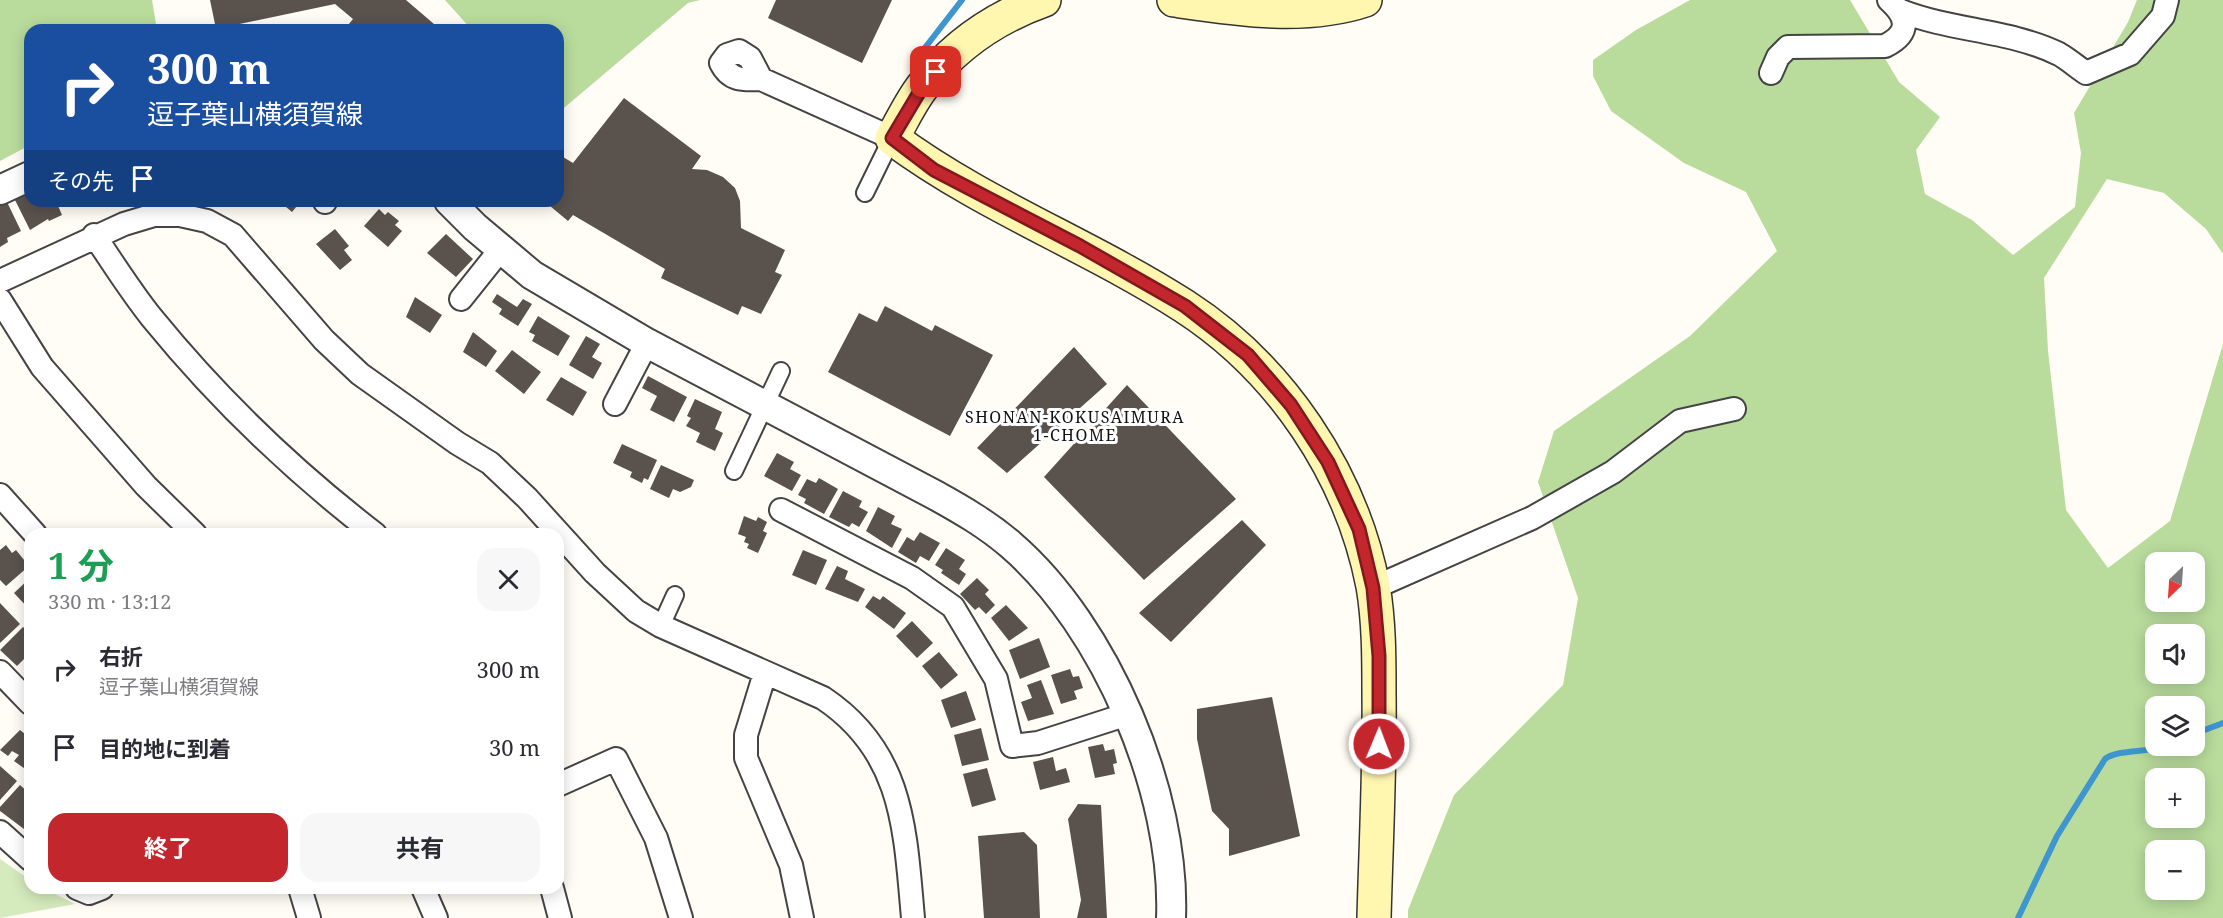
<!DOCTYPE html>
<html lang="ja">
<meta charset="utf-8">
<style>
:root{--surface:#fff;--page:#f7f7f7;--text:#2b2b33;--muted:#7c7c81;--accent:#c4262e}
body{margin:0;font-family:"Noto Serif","Noto Sans JP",serif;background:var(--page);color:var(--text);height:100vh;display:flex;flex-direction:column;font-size:22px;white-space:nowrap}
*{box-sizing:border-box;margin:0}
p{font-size:20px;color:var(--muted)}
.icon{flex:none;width:33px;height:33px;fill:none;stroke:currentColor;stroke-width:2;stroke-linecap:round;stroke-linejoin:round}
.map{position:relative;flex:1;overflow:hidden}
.sheet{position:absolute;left:24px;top:528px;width:540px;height:366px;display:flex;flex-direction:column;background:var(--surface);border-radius:18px;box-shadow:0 3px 15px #0003}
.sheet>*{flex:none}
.hud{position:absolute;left:24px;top:24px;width:540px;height:183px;border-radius:18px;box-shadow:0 3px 15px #0003;background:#1a4fa0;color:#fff;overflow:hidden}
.needle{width:39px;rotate:205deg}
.buttons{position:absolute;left:2145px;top:552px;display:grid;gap:12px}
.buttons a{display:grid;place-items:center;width:60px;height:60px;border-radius:12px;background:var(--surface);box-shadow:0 3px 15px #0003;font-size:30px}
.pin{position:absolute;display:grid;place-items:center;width:51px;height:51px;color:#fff;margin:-26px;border-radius:12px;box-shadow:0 3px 9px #0006}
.me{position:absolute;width:66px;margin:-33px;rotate:1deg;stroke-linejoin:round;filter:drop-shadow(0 0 4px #0008)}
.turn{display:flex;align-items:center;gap:21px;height:126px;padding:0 24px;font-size:27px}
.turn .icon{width:78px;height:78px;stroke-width:2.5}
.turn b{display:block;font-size:42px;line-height:51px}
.then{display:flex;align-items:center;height:57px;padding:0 24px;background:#0003;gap:12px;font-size:22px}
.round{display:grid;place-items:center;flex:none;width:63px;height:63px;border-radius:18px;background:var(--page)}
.overview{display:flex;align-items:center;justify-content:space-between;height:102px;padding:0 24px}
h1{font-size:36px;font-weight:700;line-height:45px;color:#1e9e55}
.action{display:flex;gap:12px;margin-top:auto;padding:12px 24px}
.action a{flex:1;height:69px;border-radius:18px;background:var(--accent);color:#fff;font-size:24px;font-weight:700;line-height:69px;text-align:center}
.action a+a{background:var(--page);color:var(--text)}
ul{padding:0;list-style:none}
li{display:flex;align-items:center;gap:18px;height:78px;padding:0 24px}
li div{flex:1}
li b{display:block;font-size:22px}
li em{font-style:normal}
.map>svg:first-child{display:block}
.green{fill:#d5ebbd}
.forest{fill:#b9dc9c;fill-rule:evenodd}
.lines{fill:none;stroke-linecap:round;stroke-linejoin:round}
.stream{stroke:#3f96cf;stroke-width:6}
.building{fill:#5a524d}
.pedestrian-casing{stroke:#444;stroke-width:20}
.minor-casing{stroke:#444;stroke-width:26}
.tertiary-casing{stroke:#444;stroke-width:32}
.secondary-casing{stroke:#333;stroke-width:36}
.pedestrian{stroke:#fff;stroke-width:16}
.minor{stroke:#fff;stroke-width:22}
.tertiary{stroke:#fff;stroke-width:28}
.secondary{stroke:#fff6b0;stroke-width:33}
.route-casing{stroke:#7f191e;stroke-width:15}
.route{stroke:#c4262e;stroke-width:10}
.labels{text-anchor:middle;stroke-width:6;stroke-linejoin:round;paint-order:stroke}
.neighbourhood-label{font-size:16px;letter-spacing:1.5px;fill:#111;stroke:#fff}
</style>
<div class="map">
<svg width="2223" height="918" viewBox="0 0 2223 918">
<rect width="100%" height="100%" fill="#fffdf5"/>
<path class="green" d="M0,859L30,880V888H43L75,904L0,918Z"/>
<path class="forest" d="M0,0H152L157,30H30V145L0,161Z
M445,0H700L688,3L558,113V30H472Z
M1690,0H1850L1899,82L1940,117L1916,150L1925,194L1972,220L2013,255L2075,207L2081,153L2074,113L2128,22L2137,0H2223V254L2206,229L2164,193L2107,179L2044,278L2048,351L2066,510L2108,568L2170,521L2223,344V918H1408V910L1454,795L1563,685L1578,598L1538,482L1554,431L1690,336L1777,251L1746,192L1684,163L1611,111L1593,76V60L1636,30ZM2156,562H2194V602H2156ZM2156,634H2194V674H2156ZM2156,706H2194V746H2156ZM2156,778H2194V818H2156ZM2156,850H2194V890H2156Z"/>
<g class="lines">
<path class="stream" d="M924,49L962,0
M2194,734L2223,723
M2018,918L2057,836L2105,759C2118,749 2147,753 2166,746"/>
</g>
<path class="building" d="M210,0H406L441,30H344L353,19L335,4L216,29Z
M776,0H892L862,63L768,18Z
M624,98L701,156L692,169L707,170L723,177L735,188L740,201L741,228L785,250L775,272L782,275L761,314L742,306L738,315L661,278L665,269L573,215L568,221L544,201H558V154L573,163Z
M29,193L30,201H56L62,215L49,221L48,219L30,230L15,200Z
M279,201H301L292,212Z
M7,202L21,231L7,238L8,242L0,247V206Z
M379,209L385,215L388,212L399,221L395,225L402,231L388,247L364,226Z
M335,229L349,246L344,250L352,260L340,270L316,244Z
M446,234L473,259L456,277L427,253Z
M497,294L517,307L523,299L532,304L518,326L499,314L502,309L492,302Z
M415,297L442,315L430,333L406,317Z
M885,306L932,331L935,325L993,355L950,436L828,372L859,313L877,322Z
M538,316L570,336L558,356L532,341L535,335L529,332Z
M473,332L497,351L486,367L463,352Z
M586,336L600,344L592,357L602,363L593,379L569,365Z
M1074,347L1107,384L1007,473L977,448Z
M512,350L541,372L524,394L495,371Z
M648,376L687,397L674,422L650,410L657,396L642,388Z
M561,377L587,392L573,416L546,400Z
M1127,385L1236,499L1144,580L1044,477Z
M695,399L722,412L715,429L723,433L715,451L696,442L700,433L686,426L691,418L687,416Z
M622,444L657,460L648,480L644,478L642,483L630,477L632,472L613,463Z
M777,453L794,462L790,469L801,475L792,491L764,476Z
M661,465L694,480L691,487L680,492L673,489L669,498L650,489Z
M819,478L838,489L824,514L804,503L806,499L798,495L807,479L816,483Z
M843,491L862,501L859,507L868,512L859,527L852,523L849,527L829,517Z
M878,507L895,516L891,524L902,529L892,548L866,531Z
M744,516L756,521L758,517L767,522L763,531L767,533L758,553L747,548L749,544L744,542L746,537L738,534Z
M1242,520L1266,545L1171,642L1139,613Z
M920,532L940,543L929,561L920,556L916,563L898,552L907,537L914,541Z
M6,545L12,553L16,550L29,566L6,586L0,580V550Z
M946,548L965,560L959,569L966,574L959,585L941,573L943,570L935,565Z
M803,550L827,560L816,585L792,575Z
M837,566L848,571L845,579L865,589L858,602L825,589Z
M30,578V610L14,593Z
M977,578L989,590L985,594L995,605L986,614L979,607L975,610L960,594Z
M873,596L880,600L883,596L906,613L894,629L865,607Z
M0,603L20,624L0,643Z
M1006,605L1028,628L1009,641L991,618Z
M912,621L933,643L917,658L896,636Z
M23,627L30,633V657L28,655L17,666L0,650Z
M1039,638L1050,667L1020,679L1009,650Z
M939,652L958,675L941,689L922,666Z
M1070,669L1073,677L1079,676L1083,688L1074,691L1077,699L1061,704L1051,675Z
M1041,680L1054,714L1028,721L1021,702L1032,698L1027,685Z
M966,691L976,720L951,728L941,700Z
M1272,697L1300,836L1229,856V829L1212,811L1197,739V709Z
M981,728L989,760L962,766L954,735Z
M20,730L30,738L28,771L14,761L19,755L12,751L8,756L0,750Z
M1103,744L1105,751L1114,749L1117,763L1113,764L1115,774L1095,778L1088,747Z
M1053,757L1056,771L1066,768L1070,782L1040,790L1033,762Z
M0,766L17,781L0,800Z
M987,768L996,800L972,807L963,774Z
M20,785L30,794V822L24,829L0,811V807Z
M1078,804L1101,805L1107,918H1077L1081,900L1068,819Z
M1024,832L1037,845L1040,918H984L978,836Z"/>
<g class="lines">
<defs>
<path id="pedestrian" d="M865,193L892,138
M734,471L781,371
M661,626L675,595"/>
<path id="minor" d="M1901,11C1952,31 2010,30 2059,54C2068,59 2077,67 2086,73L2130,54L2163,16L2167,0
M1771,73L1778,57L1788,47L1885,46C1911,33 1908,17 1889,0
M761,79L750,58L739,51L727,55L721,63C730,81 743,80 761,79L892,138
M325,201V202
M94,235C113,263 131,292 152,318C218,399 292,470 375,534
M0,281L124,224L154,215H180L207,221L233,235L324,340L360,374L457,443L490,463L527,498L595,573L636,611L661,626L823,698C904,752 905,830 913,918
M461,299L501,249
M0,300L42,367L146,486L195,534
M615,404L647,343
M0,495L35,534
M781,510L912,578L953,607L996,679L1012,746L1038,743L1128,714
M1373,588L1532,518L1613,472L1680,421L1734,409
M0,672L30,703
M765,673L746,735V758L791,865L802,918
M558,785L616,759L656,838L681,918
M0,832L30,859
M77,888L89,893L102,888
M300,888L309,918
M423,888L436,918
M552,888L560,918"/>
<path id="tertiary" d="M0,190L30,176
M449,201L475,227L532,275L647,343L935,495C962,510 988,525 1011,545C1106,627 1176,793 1171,918"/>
<path id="secondary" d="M1044,0C996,17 954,46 923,86C911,101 902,121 892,138C982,205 1089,245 1184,306C1280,368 1351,473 1373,586C1379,621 1379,658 1379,693C1380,768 1376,843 1374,918
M1174,0C1236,9 1305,20 1365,0"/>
</defs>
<use href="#pedestrian" class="pedestrian-casing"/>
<use href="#minor" class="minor-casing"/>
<use href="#tertiary" class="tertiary-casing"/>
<use href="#secondary" class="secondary-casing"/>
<use href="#pedestrian" class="pedestrian"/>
<use href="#minor" class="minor"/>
<use href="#tertiary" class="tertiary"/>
<use href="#secondary" class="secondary"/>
</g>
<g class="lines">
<defs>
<path id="route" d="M936,72L923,86L892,138L934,170L1080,246L1185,306L1248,355L1291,405L1328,462L1359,529L1373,588L1379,656V744"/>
</defs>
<use href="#route" class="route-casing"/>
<use href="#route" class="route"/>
</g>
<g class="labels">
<g class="neighbourhood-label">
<text x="1075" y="423">SHONAN-KOKUSAIMURA<tspan x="1075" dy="18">1-CHOME</tspan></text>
</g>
</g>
</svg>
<div class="buttons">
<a><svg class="needle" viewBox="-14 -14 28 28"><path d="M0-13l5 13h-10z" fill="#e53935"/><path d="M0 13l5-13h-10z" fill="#7c7c81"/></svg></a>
<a><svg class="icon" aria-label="sound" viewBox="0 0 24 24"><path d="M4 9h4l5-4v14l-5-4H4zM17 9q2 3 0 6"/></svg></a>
<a><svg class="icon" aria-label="layers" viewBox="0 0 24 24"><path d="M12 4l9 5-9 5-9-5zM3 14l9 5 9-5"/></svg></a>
<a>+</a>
<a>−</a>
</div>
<div class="pin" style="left:936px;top:72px;background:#d93025"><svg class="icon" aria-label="arrive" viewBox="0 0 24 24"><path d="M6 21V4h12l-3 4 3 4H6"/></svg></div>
<svg class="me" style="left:1379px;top:744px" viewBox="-20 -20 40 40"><circle r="17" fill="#c4262e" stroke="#fff" stroke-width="3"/><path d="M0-11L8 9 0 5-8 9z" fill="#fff"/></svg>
<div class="hud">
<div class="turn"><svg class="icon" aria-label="right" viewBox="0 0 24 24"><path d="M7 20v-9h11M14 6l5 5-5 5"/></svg><div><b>300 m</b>逗子葉山横須賀線</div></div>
<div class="then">その先<svg class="icon" aria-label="arrive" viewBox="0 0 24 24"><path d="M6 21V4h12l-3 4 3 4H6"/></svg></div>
</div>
<section class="sheet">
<div class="overview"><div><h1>1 分</h1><p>330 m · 13:12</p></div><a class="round"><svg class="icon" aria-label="close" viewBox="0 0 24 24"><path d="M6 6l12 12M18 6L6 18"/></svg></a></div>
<ul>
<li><svg class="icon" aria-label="right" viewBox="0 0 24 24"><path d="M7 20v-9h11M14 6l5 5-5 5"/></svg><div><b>右折</b><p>逗子葉山横須賀線</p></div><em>300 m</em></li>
<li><svg class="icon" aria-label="arrive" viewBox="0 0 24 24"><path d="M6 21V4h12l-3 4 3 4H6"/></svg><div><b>目的地に到着</b></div><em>30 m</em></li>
</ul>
<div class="action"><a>終了</a><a>共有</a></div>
</section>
</div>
